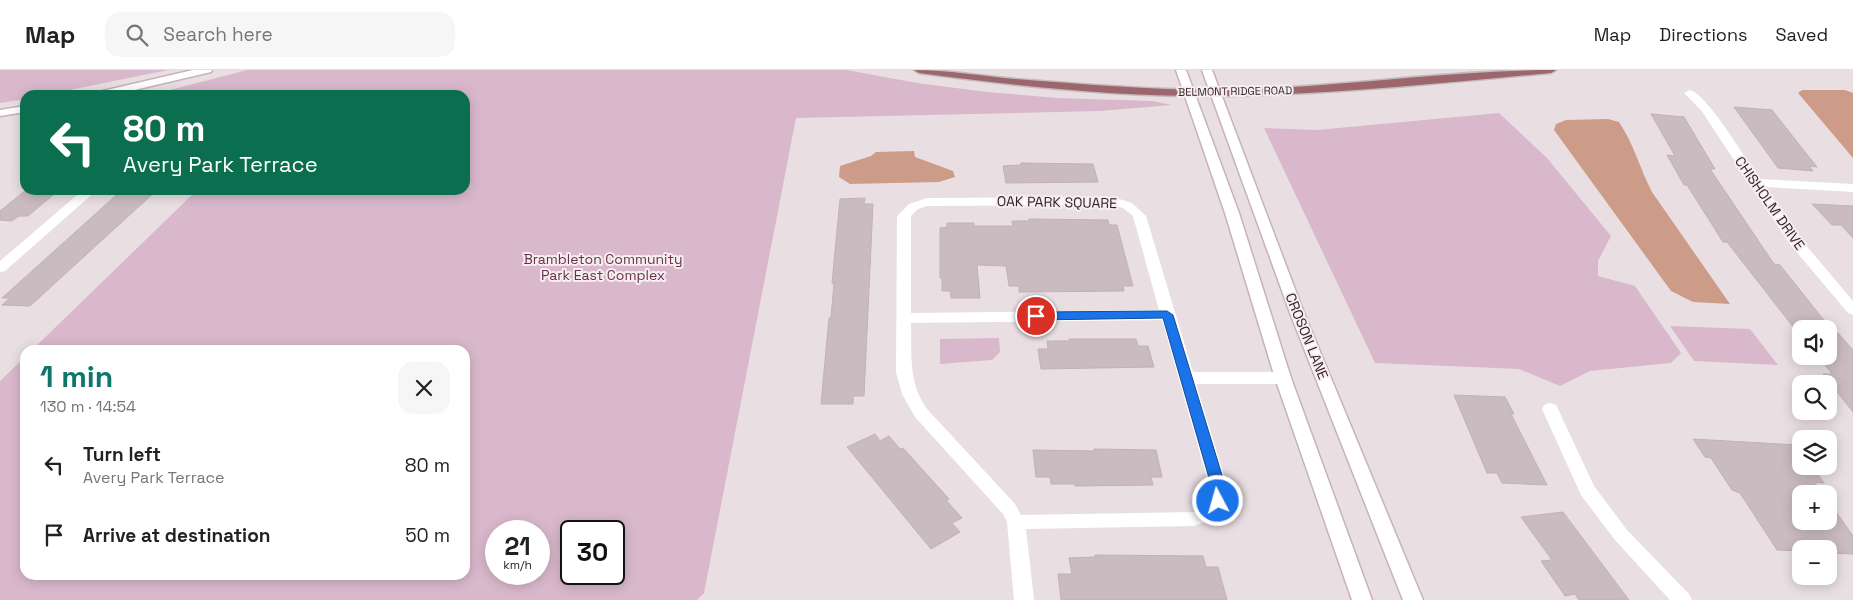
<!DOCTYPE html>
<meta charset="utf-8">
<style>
:root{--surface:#fff;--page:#f6f6f6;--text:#222;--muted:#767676;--line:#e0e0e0;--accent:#0f766e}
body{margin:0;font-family:"Space Grotesk",sans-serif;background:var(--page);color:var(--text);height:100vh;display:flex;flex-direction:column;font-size:19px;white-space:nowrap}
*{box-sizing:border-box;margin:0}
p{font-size:16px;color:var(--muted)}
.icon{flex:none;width:28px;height:28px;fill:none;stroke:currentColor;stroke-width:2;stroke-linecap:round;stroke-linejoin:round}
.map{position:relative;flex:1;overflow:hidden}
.drawer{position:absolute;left:20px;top:275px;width:450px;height:235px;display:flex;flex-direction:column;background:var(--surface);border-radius:15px;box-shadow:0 2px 12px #0003}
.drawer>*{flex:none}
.hud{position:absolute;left:20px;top:20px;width:450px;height:105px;border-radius:15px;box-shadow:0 2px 12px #0003;background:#0b6e4f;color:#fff;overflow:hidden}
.tools{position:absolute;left:1792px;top:250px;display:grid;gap:10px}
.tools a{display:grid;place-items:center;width:45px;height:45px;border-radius:10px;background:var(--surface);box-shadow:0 2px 12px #0003;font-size:25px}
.speed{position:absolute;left:485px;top:450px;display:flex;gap:10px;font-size:25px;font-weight:700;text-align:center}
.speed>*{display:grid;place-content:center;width:65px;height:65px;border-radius:50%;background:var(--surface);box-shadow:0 2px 12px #0003;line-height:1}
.speed small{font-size:12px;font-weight:400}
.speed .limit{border:2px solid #111;border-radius:8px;background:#fff;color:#111}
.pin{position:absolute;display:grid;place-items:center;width:42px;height:42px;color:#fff;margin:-21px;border:2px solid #fff;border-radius:50%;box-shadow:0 1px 5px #0007}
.me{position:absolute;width:55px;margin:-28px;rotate:354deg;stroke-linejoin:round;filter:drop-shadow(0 0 4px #0008)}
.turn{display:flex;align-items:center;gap:18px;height:105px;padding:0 20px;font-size:22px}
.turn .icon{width:65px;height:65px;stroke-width:2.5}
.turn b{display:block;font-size:35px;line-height:42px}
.round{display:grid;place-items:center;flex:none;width:52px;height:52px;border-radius:15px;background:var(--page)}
.head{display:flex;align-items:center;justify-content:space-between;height:85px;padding:0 20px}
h1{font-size:30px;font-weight:800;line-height:38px;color:var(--accent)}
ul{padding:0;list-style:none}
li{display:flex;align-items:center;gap:15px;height:70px;padding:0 20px}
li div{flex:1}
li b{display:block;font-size:19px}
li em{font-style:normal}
header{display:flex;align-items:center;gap:30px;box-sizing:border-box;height:70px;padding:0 25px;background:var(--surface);border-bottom:1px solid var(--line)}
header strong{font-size:24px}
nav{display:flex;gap:28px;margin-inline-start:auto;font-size:18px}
.search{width:350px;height:45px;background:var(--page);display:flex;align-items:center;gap:12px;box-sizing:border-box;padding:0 18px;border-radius:15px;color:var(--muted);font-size:19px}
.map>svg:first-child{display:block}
.green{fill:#dab8cc;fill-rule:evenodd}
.water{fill:#cd9c88}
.building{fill:#cabbc0;stroke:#c2b1b6}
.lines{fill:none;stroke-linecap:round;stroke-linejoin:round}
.secondary-casing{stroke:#c8b2b7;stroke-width:3}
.primary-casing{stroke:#c3bcbd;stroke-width:3}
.street{fill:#fff;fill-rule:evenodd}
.secondary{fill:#fff;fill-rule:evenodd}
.primary{fill:#9d656c;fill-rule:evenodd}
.route{fill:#1a73e8;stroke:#114b97}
.labels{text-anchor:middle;stroke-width:4;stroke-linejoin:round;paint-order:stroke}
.far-street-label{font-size:11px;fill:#382124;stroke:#f6eff1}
.street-label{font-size:14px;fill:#382124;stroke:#f6eff1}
.park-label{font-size:14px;fill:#6d2d4b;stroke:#f6eff1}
</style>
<header>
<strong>Map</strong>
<div class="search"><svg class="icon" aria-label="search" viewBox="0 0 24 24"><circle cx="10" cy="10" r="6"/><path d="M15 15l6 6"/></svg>Search here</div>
<nav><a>Map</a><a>Directions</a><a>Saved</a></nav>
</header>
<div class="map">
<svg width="1853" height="530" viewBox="0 0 1853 530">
<rect width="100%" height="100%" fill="#e9dfe2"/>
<path class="green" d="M0,0H168L50,24L25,25V29L0,33Z
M247,0H847L917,13L987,22L1058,28L1152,31L1172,35L1100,41L796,48L704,523L697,530H0V311L25,287V505H465V280H32L197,120H465V25H151ZM539,461V504H496V461ZM571,461H614V504H571Z
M1499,43L1547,88L1611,166L1598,191V206L1635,216L1681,283L1671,293L1590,301L1560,316L1519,299L1375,293L1264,58L1317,60Z
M1670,256L1750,259L1778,295L1694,291Z
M999,268L1000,282L992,290L940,294V269Z"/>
<path class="water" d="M1802,20H1845L1853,23V88L1798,23Z
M1608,49L1619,52C1634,74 1640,99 1652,122L1730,234L1693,232L1671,221L1554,60L1556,54L1566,50Z
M914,81L915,87L953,101L955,107L939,112L850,114L839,107L840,96L871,86L876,82Z"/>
<path class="building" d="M1734,37L1772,40L1817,97L1809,96L1813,101L1778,98Z
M1651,44L1684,47L1715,99H1710L1774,194L1780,195L1834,263H1838L1853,280V342L1823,304H1832L1818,286H1829V259H1801V267L1727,172H1723L1687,115H1684L1667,85L1675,86Z
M1021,93L1093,94L1098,112L1006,113L1003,96L1021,95Z
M26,120H59L28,146H19L12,151L0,150V141Z
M122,120H157L30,236L2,235L10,228H2Z
M865,128L864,134H873L864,326H853V334H821L829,248H831L834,213H832L840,129Z
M1812,134L1853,136V168L1841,155H1832Z
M1029,149L1108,150L1109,155H1117L1133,216H1123L1124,221L1019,222V216H1009L1006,196L977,195L980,228H951L950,221H942V208H940V158L947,157V153H974V156H1013L1012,151H1029Z
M1069,269H1136L1138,276H1148L1154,297L1041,299L1038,279H1048L1047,271H1070Z
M1454,325L1505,327L1514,344H1511L1547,415L1502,413L1497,403H1487Z
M875,364L880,371L889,366L900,379L903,378L949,429L946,430L962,448L952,453L960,462L931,479L847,377Z
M1693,369L1797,375L1801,382V396H1812L1824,413L1814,412L1823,424H1801V451H1829V432L1853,466V484L1829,483V479H1801V481L1777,480L1740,423L1732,420L1711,388L1705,387Z
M1094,379L1156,380L1162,407H1151L1153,415L1075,416V414H1051L1050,407H1036L1033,380L1095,381Z
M1563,442L1629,530H1579L1575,524L1565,526L1541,491L1552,490L1521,447Z
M1095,485L1203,486L1206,497H1218L1227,530H1061L1058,504H1072L1069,488L1095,487Z"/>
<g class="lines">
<defs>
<path id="secondary" d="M193,0H212L211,2L113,25H92L94,23Z
M1176,0H1186L1239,143L1291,308L1372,530H1352L1275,308L1225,143Z
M1202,0H1212L1304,243L1423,530H1403L1290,243Z
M25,36V42L0,46V40Z"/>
<path id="primary" d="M914,0C948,0 981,6 1015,9C1082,14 1149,20 1216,20C1330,19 1443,0 1556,0L1551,3C1440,13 1328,25 1216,26C1117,27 1017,16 919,3Z"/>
</defs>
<use href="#secondary" class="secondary-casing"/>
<use href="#primary" class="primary-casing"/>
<path class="street" d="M1690,20C1707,24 1748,92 1759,109L1853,114V122L1765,117L1799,167L1853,231V245L1848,243L1789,173L1701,40L1684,23Z
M83,120H97L5,201L0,202V191Z
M1113,127L1132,133L1146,146L1193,302H1283L1289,304L1291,308L1289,312L1283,314H1196L1227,415L1226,429L1220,443L1213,449L1194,456L1026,459L1034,530H1014L1007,452L1003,444L915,347L902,324L896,302L897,146L909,134L927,128ZM1113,135L1123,138L1133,146L1159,240L911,243V146L918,139L927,136ZM1162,250L1209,415L1207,433L1194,442L1021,445L1015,434L927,339C908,313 912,283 911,253Z
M1550,333L1556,335L1558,339L1594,416L1627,460L1689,524L1692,530H1670L1615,470L1581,425L1542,339L1544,335Z"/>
<use href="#secondary" class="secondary"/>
<use href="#primary" class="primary"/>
</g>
<path class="route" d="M1167,241L1173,245L1225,415V431L1223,435L1218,437L1213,435L1211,431V415L1163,248L1036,250L1030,246L1036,242Z"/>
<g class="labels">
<g class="far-street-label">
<text transform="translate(1235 21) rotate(-1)" y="4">BELMONT RIDGE ROAD</text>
</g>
<g class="street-label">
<text transform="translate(1057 132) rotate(1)" y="5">OAK PARK SQUARE</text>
<text transform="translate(1770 133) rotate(55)" y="5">CHISHOLM DRIVE</text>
<text transform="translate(1307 266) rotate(68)" y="5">CROSON LANE</text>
</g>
<g class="park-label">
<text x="603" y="194">Brambleton Community<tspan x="603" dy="16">Park East Complex</tspan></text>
</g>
</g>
</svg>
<div class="tools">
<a><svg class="icon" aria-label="sound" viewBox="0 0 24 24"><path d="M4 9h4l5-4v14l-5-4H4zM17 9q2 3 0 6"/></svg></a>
<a><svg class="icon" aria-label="search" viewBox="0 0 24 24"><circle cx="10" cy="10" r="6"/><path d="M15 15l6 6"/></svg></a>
<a><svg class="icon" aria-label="layers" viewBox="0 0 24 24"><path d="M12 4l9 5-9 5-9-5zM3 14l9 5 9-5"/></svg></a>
<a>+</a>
<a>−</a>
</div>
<div class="speed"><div>21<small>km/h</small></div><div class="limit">30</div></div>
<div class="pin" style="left:1036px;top:246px;background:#d93025"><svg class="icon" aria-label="arrive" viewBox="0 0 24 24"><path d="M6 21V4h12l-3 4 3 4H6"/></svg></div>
<svg class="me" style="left:1218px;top:431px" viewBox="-20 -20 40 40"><circle r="17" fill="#1a73e8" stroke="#fff" stroke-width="3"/><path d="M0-11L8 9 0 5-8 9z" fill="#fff"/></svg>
<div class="hud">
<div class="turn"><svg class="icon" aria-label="left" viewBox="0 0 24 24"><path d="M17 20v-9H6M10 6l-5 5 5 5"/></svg><div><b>80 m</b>Avery Park Terrace</div></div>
</div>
<section class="drawer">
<div class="head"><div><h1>1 min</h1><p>130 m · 14:54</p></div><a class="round"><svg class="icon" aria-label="close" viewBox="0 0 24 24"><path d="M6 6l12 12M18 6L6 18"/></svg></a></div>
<ul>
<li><svg class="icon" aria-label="left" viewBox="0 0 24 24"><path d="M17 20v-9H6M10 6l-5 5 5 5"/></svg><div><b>Turn left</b><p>Avery Park Terrace</p></div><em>80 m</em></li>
<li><svg class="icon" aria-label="arrive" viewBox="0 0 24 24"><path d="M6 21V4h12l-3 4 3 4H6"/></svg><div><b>Arrive at destination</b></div><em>50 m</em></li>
</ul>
</section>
</div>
